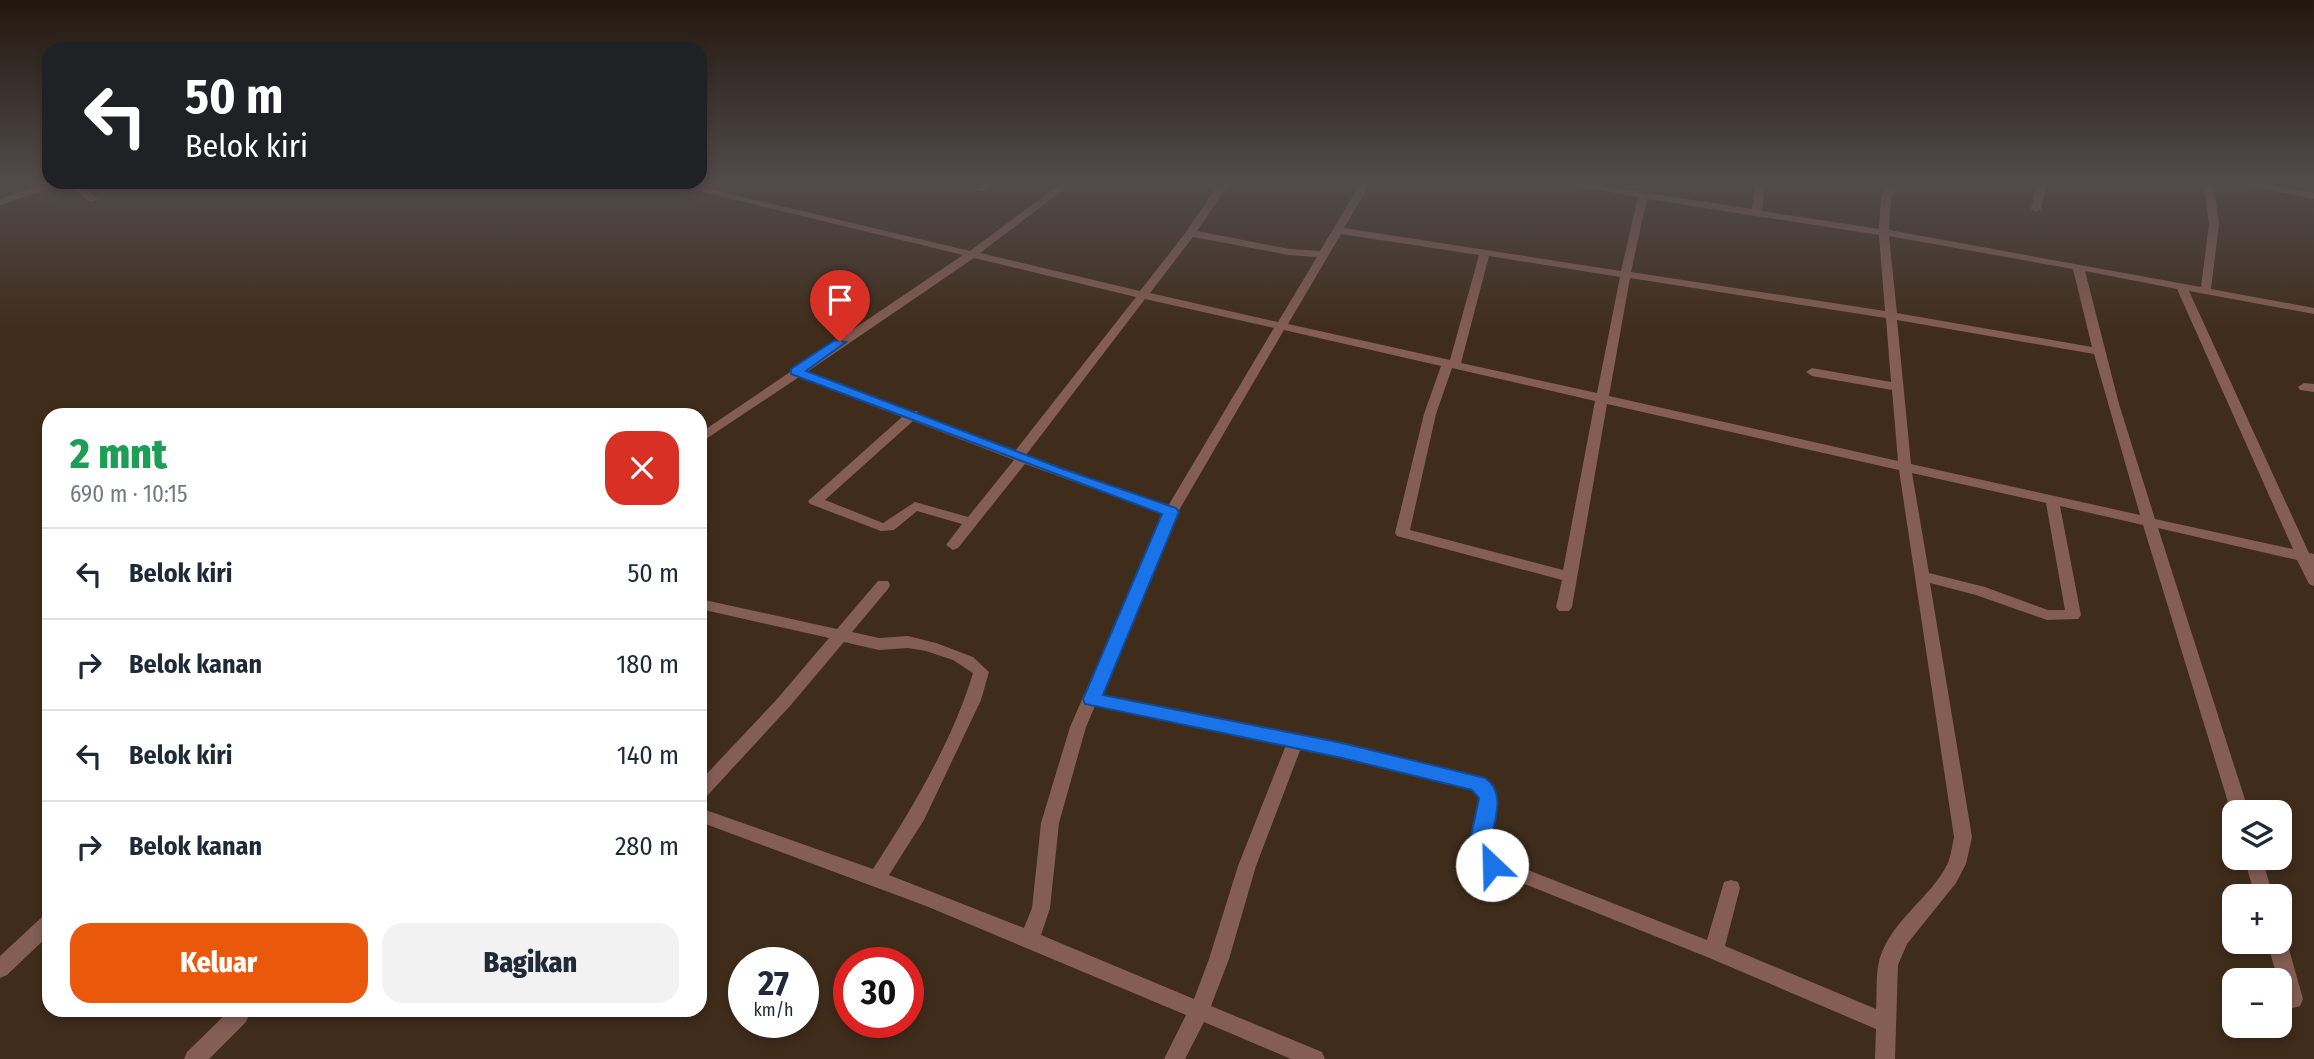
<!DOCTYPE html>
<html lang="id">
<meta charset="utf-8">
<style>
:root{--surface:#fff;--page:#f2f2f3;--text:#1f2937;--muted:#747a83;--line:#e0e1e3;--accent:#ea580c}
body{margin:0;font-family:"Fira Sans Condensed",sans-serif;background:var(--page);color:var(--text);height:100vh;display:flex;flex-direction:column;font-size:26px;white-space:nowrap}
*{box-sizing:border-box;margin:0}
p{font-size:23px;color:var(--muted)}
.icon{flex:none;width:38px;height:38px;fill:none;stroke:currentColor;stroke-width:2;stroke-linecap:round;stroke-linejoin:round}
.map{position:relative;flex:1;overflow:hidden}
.side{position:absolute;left:42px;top:408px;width:665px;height:609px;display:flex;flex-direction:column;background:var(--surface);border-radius:21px;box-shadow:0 4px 10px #0003}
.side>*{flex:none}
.banner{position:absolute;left:42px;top:42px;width:665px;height:147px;border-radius:21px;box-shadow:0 4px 10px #0003;background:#202124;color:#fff;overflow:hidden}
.controls{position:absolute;left:2222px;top:800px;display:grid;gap:14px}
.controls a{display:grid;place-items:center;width:70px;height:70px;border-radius:14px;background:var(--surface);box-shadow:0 4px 10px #0003;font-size:35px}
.speed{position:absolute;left:728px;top:947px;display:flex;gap:14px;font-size:35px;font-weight:700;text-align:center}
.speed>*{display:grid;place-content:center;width:91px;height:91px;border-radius:50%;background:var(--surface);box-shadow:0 4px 10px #0003;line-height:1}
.speed small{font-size:18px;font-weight:400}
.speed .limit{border:10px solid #d22;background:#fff;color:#111}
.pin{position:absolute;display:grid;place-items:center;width:60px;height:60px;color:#fff;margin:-72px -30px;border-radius:50% 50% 50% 0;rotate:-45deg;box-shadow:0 0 7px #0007}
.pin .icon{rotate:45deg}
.me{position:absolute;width:77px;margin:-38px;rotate:336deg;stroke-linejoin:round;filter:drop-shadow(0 0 5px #0008)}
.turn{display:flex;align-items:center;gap:24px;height:147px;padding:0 28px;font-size:32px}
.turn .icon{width:91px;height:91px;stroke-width:2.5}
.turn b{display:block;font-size:49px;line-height:60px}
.round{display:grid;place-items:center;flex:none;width:74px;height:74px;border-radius:21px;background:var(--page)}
.overview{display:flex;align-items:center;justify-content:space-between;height:119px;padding:0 28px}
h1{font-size:42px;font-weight:800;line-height:52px;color:#1e9e55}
.primary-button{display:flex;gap:14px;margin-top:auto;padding:14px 28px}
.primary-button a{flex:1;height:80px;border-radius:21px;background:var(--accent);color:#fff;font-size:28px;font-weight:800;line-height:80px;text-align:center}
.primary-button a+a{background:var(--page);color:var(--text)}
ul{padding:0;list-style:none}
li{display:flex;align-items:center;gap:21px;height:91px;padding:0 28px;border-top:2px solid var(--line)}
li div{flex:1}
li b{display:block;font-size:26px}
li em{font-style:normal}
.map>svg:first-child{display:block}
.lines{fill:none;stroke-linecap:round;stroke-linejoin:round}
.street{fill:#845d53;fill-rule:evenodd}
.route{fill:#1a73e8;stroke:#114b97;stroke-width:2}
</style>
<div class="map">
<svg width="2314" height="1059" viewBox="0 0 2314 1059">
<rect width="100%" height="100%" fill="#3f2c1b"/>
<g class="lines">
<path class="street" d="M46,184H61L0,205V199Z
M68,184H79L98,200L90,202Z
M670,184H688L970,251L1060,184H1071L980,253L1140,291L1183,236L1219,184H1229L1197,231L1289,249L1320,251L1360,184H1370L1344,228L1621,271L1638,197L1564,184H1589L1752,209L1755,184H1765L1762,211L1879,229L1881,197L1889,184H1899L1891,197L1889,230L2201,287L2209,224L2204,184H2214L2219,224L2211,289L2314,308V314L2189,291L2309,553L2314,554V586L2309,584L2297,560L2158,528L2249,812H2235V817L2231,812L2143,525L2060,506L2081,615L2078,619L2047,620L1976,595L1930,583L1972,837L1966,864L1956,883L1907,944L1898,965L1895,1059H1875L1876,1029L1707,957L1480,866C1462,840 1476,825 1479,798L1478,792L1473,789L1301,748L1256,866L1229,959L1211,1006L1322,1052L1325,1059H1291L1204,1022L1185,1059H1164L1186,1015L926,906L700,822V808L873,869C911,811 953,740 973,673L953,660L926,651L908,648L879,650L844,642L790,706L706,797L700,799V781L778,698L829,638L700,609V599L837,629L878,581H888L890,585L888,589L852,632L879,638L908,636L936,643L973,657L989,672L981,700L924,820L889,875L1024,928L1032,908L1041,823L1070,727L1163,514L1025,464L958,548L953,550L946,545L962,524L917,511L894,530L881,531L810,504L808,501L902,417L799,377L700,443V433L963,255ZM1647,199L1879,235L1885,311L1631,272ZM1341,234L1479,255L1450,360L1288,324ZM1889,236L2073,269L2092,347L1897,313ZM1193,237L1289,255L1317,257L1278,322L1150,293ZM1489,256L1620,277L1597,393L1461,363ZM974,258L1136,297L1015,451L919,415L917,411H909L807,372ZM2085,271L2177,289L2293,549L2155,519L2119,404ZM1630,278L1886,318L1891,382L1812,368L1806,372L1812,376L1892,390L1898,461L1609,396ZM1145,299L1274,328L1168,506L1026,455ZM1897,320L2094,354L2140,515L1911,464ZM1284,330L1441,366L1424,414L1395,533L1397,536L1562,580L1556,607L1559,611H1569L1572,607L1607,404L1899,470L1954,837C1952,846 1951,855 1948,863C1930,900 1886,923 1878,966C1876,980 1877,995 1876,1009L1725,946L1740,888L1738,882L1731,880L1724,882L1707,940L1492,856C1475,831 1514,801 1484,778L1365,748L1100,695L1178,512ZM1452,368L1595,401L1563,570L1410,530L1436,414ZM913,421L1014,460L968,517L915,502L883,523L825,500ZM1912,473L2046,503L2065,610H2048L1985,587L1929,573ZM1095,706L1286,745L1238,866L1209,959L1194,999L1041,935L1050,908L1059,823L1086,727Z
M981,184H993L984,191H978L976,189Z
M2037,184H2047L2041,209L2036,212L2031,209Z
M2240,184H2263L2314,193V199Z
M2304,383L2314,384V392L2300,390L2298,387Z
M2244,858H2262L2273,896H2255Z
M49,915V935L7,975L0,978V956L42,917Z
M2280,935L2284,936L2287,942L2303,999L2300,1006L2293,1008L2286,1006L2280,989V980H2278L2267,942H2280Z
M230,1010H247L249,1015L246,1022L209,1059H184L187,1052Z"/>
</g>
<linearGradient id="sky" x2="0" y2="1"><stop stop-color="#23180f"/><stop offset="0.55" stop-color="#524b4a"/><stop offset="1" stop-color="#524b4a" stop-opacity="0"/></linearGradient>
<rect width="2314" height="333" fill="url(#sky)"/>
<path class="route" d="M835,340L846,342L806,371L1063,469L1176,508L1179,512L1103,695L1342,743L1485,778C1508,793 1493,825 1489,847L1503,865L1500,871C1485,877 1474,862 1468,850L1479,798L1472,790L1342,758L1085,704L1083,699L1162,514L791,374V369Z"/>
</svg>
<div class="controls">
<a><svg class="icon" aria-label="layers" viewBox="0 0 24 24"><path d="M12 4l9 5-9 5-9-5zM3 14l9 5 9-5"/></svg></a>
<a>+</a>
<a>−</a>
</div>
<div class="speed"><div>27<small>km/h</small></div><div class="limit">30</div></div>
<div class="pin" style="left:840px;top:342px;background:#d93025"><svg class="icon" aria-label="arrive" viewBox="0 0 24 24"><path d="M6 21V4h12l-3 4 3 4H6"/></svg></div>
<svg class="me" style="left:1492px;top:865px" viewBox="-20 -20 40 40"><circle r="19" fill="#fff"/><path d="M0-13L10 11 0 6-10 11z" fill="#1a73e8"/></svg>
<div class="banner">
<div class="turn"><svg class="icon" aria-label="left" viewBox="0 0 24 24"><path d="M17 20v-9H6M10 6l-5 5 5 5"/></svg><div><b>50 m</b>Belok kiri</div></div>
</div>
<section class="side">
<div class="overview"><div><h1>2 mnt</h1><p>690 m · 10:15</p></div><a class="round" style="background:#d93025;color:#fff"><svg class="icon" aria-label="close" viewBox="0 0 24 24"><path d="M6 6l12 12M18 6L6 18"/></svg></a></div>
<ul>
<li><svg class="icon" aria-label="left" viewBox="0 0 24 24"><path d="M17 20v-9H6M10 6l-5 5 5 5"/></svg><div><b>Belok kiri</b></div><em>50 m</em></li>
<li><svg class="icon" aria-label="right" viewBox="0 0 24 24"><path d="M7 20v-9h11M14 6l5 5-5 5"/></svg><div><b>Belok kanan</b></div><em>180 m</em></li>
<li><svg class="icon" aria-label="left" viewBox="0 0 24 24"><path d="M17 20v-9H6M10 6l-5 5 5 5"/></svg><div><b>Belok kiri</b></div><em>140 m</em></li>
<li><svg class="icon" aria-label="right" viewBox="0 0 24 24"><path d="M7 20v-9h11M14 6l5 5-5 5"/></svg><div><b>Belok kanan</b></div><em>280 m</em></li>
</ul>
<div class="primary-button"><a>Keluar</a><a>Bagikan</a></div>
</section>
</div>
